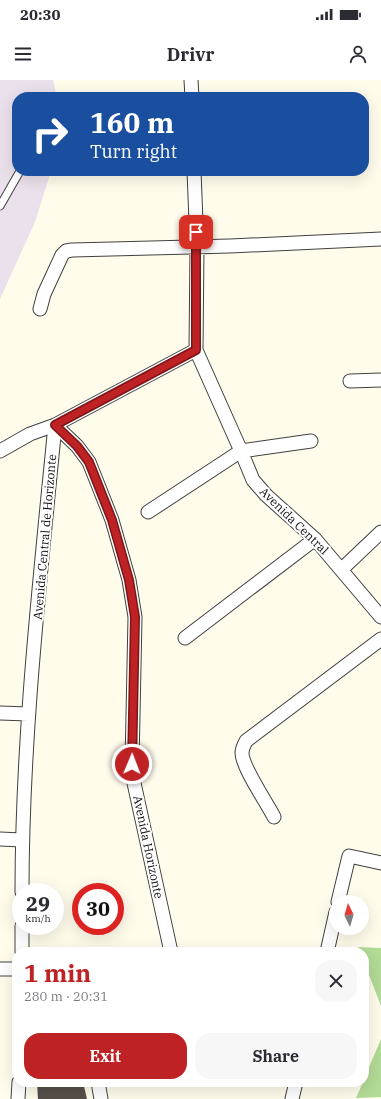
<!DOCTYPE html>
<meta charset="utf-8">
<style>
:root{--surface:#fff;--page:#f7f7f7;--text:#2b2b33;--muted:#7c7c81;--accent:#bf2224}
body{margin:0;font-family:"IBM Plex Serif",serif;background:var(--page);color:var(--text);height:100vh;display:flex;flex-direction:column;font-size:15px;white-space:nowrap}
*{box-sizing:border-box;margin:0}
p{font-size:13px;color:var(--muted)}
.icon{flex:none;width:22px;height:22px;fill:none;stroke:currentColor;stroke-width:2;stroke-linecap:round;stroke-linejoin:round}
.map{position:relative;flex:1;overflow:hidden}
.sheet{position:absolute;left:12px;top:867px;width:357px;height:140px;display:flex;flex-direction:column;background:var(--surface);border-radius:16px;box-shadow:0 4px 16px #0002}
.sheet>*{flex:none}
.guide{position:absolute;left:12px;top:12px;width:357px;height:84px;border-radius:16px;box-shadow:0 4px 16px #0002;background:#1a4fa0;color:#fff;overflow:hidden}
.needle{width:26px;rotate:355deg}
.fabs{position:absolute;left:329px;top:815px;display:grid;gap:8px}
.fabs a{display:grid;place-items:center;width:40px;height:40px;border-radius:50%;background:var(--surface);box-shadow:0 4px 16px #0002;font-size:20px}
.speed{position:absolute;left:12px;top:803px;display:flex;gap:8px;font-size:20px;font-weight:700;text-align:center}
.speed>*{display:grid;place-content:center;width:52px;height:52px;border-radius:50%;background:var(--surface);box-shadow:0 4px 16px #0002;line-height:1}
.speed small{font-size:10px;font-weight:400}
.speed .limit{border:6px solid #d22;background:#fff;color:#111}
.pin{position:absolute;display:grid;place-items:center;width:34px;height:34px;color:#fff;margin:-17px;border-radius:8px;box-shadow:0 2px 6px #0006}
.me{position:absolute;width:44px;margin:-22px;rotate:1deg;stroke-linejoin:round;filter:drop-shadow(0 0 3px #0008)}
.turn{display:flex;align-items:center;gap:14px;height:84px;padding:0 12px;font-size:18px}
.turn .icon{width:52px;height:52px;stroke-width:2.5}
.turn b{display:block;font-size:28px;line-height:34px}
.round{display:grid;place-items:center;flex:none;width:42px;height:42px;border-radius:16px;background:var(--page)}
.headline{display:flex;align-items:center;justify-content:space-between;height:68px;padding:0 12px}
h1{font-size:24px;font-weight:700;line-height:30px;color:var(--accent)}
.cta{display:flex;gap:8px;margin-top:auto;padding:8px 12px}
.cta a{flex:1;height:46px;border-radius:16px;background:var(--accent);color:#fff;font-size:16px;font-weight:700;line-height:46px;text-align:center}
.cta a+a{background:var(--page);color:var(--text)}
.status{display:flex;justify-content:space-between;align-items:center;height:28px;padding:0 20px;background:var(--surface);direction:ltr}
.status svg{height:11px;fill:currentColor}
header{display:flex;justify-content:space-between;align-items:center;height:52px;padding:0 12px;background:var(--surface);font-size:18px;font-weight:700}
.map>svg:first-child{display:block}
.industrial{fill:#ebe1ec}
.forest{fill:#b2db95}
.building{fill:#554e49}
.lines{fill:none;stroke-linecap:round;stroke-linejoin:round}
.lane-casing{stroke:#404040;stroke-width:9}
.street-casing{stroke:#404040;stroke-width:15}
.lane{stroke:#fff;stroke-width:7}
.street{stroke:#fff;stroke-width:13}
.route-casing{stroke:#7c1617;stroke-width:10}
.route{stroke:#bf2224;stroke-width:7}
.labels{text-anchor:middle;stroke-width:4;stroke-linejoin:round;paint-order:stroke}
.street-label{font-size:12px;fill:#0d0d0d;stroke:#fff}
</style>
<div class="status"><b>20:30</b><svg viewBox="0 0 49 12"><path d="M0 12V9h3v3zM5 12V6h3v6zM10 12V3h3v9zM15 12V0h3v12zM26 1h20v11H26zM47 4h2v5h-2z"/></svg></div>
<header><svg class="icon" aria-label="menu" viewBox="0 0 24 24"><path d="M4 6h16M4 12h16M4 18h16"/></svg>Drivr<svg class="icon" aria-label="person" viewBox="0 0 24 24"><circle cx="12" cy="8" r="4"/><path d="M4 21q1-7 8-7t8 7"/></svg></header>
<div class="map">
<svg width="381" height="1019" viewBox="0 0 381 1019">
<rect width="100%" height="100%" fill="#fffcec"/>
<path class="industrial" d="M0,0H53L57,17H17V91H51L35,142L0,219Z"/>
<path class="forest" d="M358,867L381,868V926L364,882V872H360Z
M381,959V1017L356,1018L363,1002H364V999Z"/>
<path class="building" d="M37,1002H83L87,1019H38Z"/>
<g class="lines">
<defs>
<path id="lane" d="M0,126L20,91"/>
<path id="street" d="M191,0L192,17
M40,229L44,214L62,175L66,171L72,170L230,166L381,159
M196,270L241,371L253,400L266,415L315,459L381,537
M350,301L381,300
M55,345L77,366L89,382L112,440L129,500L135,537L132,684L134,703L171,872
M0,371L30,354L55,345L196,270L197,167L194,91
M148,432L241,371L311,361
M342,489L381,452
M185,558L315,459
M0,633L28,634
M274,737C267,723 242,687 242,673C242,668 244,665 246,661L381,559
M0,759L22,760
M22,812C22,656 40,501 55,345
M338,822L349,776L381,783
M22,872V846
M327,872L336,832
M0,889H17
M98,1002L101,1019
M18,1019L19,1002
M292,1019L296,1002"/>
</defs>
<use href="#lane" class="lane-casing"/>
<use href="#street" class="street-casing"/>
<use href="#lane" class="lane"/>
<use href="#street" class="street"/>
</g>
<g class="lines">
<defs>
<path id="route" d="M132,684L135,537L129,500L112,440L89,382L77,366L55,345L196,270V152"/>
</defs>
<use href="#route" class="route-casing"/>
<use href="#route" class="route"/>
</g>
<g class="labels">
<g class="street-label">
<text transform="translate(294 441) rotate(44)" y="4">Avenida Central</text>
<text transform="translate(45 457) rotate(-85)" y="4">Avenida Central de Horizonte</text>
<text transform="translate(148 767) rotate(78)" y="4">Avenida Horizonte</text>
</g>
</g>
</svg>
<div class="fabs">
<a><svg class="needle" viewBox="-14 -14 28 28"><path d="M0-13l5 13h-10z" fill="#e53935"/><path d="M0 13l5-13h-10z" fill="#7c7c81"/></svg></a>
</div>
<div class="speed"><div>29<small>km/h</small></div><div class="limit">30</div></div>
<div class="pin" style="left:196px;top:152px;background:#d93025"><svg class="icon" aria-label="arrive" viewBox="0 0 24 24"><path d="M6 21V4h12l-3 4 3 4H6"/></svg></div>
<svg class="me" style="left:132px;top:684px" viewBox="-20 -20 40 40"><circle r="17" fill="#bf2224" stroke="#fff" stroke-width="3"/><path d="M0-11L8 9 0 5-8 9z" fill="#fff"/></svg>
<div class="guide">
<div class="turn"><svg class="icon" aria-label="right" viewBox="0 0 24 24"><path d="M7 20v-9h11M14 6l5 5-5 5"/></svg><div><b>160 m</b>Turn right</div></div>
</div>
<section class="sheet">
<div class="headline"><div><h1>1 min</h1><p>280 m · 20:31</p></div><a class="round"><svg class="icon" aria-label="close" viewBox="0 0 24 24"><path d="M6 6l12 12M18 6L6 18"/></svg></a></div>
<div class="cta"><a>Exit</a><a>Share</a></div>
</section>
</div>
